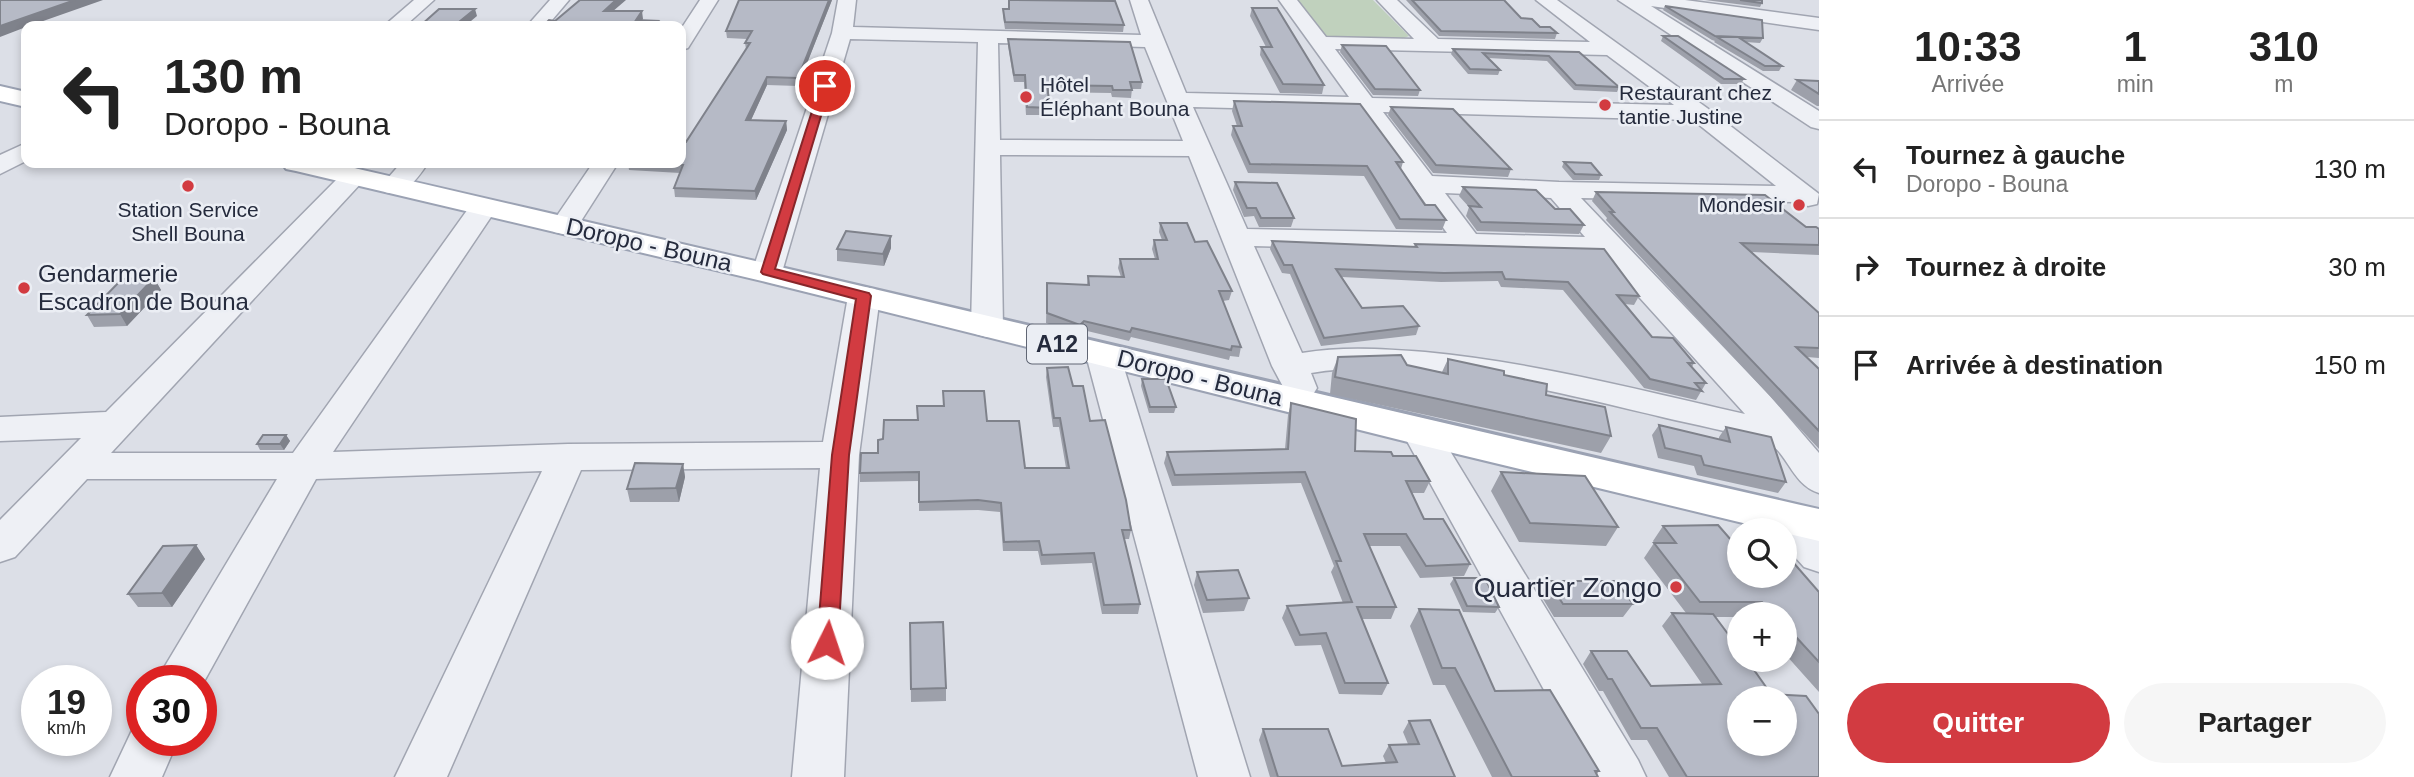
<!DOCTYPE html>
<html lang="fr">
<meta charset="utf-8">
<style>
:root{--surface:#fff;--page:#f6f6f6;--text:#222;--muted:#767676;--line:#e0e0e0;--accent:#d23b41}
body{margin:0;font-family:Arial,sans-serif;background:var(--page);color:var(--text);height:100vh;display:flex;flex-direction:column;font-size:26px;white-space:nowrap}
*{box-sizing:border-box;margin:0}
p{font-size:23px;color:var(--muted)}
.icon{flex:none;width:38px;height:38px;fill:none;stroke:currentColor;stroke-width:2;stroke-linecap:round;stroke-linejoin:round}
.map{position:relative;flex:1;overflow:hidden}
.side{display:flex;flex-direction:column;background:var(--surface);width:595px}
.side>*{flex:none}
.hud{position:absolute;left:21px;top:21px;width:665px;height:147px;border-radius:14px;box-shadow:0 4px 10px #0003;background:#fff;color:var(--text);overflow:hidden}
.controls{position:absolute;left:1727px;top:518px;display:grid;gap:14px}
.controls a{display:grid;place-items:center;width:70px;height:70px;border-radius:50%;background:var(--surface);box-shadow:0 4px 10px #0003;font-size:35px}
.speed{position:absolute;left:21px;top:665px;display:flex;gap:14px;font-size:35px;font-weight:700;text-align:center}
.speed>*{display:grid;place-content:center;width:91px;height:91px;border-radius:50%;background:var(--surface);box-shadow:0 4px 10px #0003;line-height:1}
.speed small{font-size:18px;font-weight:400}
.speed .limit{border:10px solid #d22;background:#fff;color:#111}
.pin{position:absolute;display:grid;place-items:center;width:60px;height:60px;color:#fff;margin:-30px;border:4px solid #fff;border-radius:50%;box-shadow:0 2px 7px #0007}
.me{position:absolute;width:77px;margin:-38px;rotate:4deg;stroke-linejoin:round;filter:drop-shadow(0 0 5px #0008)}
.turn{display:flex;align-items:center;gap:24px;height:147px;padding:0 28px;font-size:32px}
.turn .icon{width:91px;height:91px;stroke-width:2.5}
.turn b{display:block;font-size:49px;line-height:60px}
.eta{display:flex;justify-content:space-evenly;align-items:center;height:119px;text-align:center}
.eta b{font-size:42px;font-weight:700;line-height:49px}
.primary-button{display:flex;gap:14px;margin-top:auto;padding:14px 28px}
.primary-button a{flex:1;height:80px;border-radius:42px;background:var(--accent);color:#fff;font-size:28px;font-weight:700;line-height:80px;text-align:center}
.primary-button a+a{background:var(--page);color:var(--text)}
ul{padding:0;list-style:none}
li{display:flex;align-items:center;gap:21px;height:98px;padding:0 28px;border-top:2px solid var(--line)}
li div{flex:1}
li b{display:block;font-size:26px}
li em{font-style:normal}
main{display:flex;flex:1;min-height:0}
.map>svg:first-child{display:block}
.green{fill:#c0d1bd}
.lines{fill:none;stroke-linecap:round;stroke-linejoin:round}
.minor-casing{stroke:#a1a5b1;stroke-width:3}
.major-casing{stroke:#9ba2b3;stroke-width:4}
.minor{fill:#eef0f5;fill-rule:evenodd}
.major{fill:#fff;fill-rule:evenodd}
.wall{fill:#9da0aa}
.shaded-wall{fill:#7f828b}
.building{fill:#b6bac6;stroke:#7f828b;stroke-width:2;fill-rule:evenodd}
.route{fill:#d23b41;stroke:#88262a;stroke-width:2}
.poi-dot{fill:#d23b41;stroke:#ebeef4;stroke-width:2.5}
.labels{text-anchor:middle;stroke-width:5;stroke-linejoin:round;paint-order:stroke}
.far-poi-label{font-size:21px;fill:#252b3d;stroke:#ebeef4;text-anchor:start}
.shield{fill:#ebeef4;stroke:#606674;stroke-width:2}
.shield-label{font-size:23px;font-weight:bold;fill:#252b3d}
.street-label{font-size:24px;fill:#252b3d;stroke:#ebeef4}
.poi-label{font-size:24px;fill:#252b3d;stroke:#ebeef4;text-anchor:start}
.near-poi-label{font-size:28px;fill:#252b3d;stroke:#ebeef4;text-anchor:end}
</style>
<main>
<div class="map">
<svg width="1819" height="777" viewBox="0 0 1819 777">
<rect width="100%" height="100%" fill="#dcdfe7"/>
<path class="green" d="M1296,0H1373L1409,36L1399,40L1326,38Z"/>
<g class="lines">
<defs>
<path id="minor" d="M414,0H434L405,26H384Z
M550,0H569L547,26H527Z
M700,0H718L688,48L681,50V29Z
M838,0H856L853,27L1141,35L1130,0H1148L1186,93L1349,97L1279,0H1297L1326,37L1414,39L1377,0H1397L1438,39L1590,42L1536,0H1557L1707,108L1819,194L1817,204L1808,206L1796,202L1581,198L1770,396L1819,453V493C1791,484 1787,450 1767,443C1732,431 1694,425 1658,416C1558,392 1413,355 1311,373L1317,388L1312,396L1300,399L1288,396L1272,366L1189,156L1000,155L1003,327L998,334L987,337L976,334L971,327L978,42L850,39L782,272L778,278L767,281L756,278L752,272L832,33ZM998,43L1145,47L1183,141L1000,140ZM1335,49L1607,55L1674,105L1372,98ZM1193,107L1359,111L1447,233L1247,229ZM1383,112L1693,120L1776,186L1559,182L1432,176ZM1445,193L1551,198L1585,237L1476,234ZM1254,246L1601,255L1745,414C1639,390 1533,362 1425,352C1384,349 1343,346 1302,353Z
M1618,0H1685L1819,18V30L1651,6L1819,111V129L1811,127Z
M26,143V161L0,174V155Z
M401,163H428C417,179 405,197 385,192L381,186Z
M593,163H618L574,232L564,234L554,232L550,226Z
M354,168L363,171L367,176L363,181L111,453H293L473,202L483,200L493,202L497,208L333,452L568,444L823,442L848,296L853,289L864,287L875,289L880,296L859,455L844,777H792L820,468L581,470L447,777H395L542,471L316,479L201,687V681H156L277,479H87L15,557L0,562V520L81,438L0,441V417L106,412L345,171Z
M1103,345L1115,348L1120,355L1250,777H1198L1086,355L1091,348Z
M1420,420L1433,423L1638,760L1646,777H1592L1402,432L1407,423Z
M1782,502L1796,507L1819,530V572L1804,567L1785,546V530H1770L1762,517L1768,507Z
M142,722V740H178L162,777H110L135,724Z"/>
<path id="major" d="M0,86L26,92V107L0,101Z
M282,163H332C828,276 1322,397 1819,509V541L1785,533V530H1772L1420,445L766,282L296,171L286,169Z"/>
</defs>
<use href="#minor" class="minor-casing"/>
<use href="#major" class="major-casing"/>
<use href="#minor" class="minor"/>
<use href="#major" class="major"/>
</g>
<path class="wall" d="M832,0L798,86L767,85L751,120L786,121L787,130L756,200L675,197L674,188L680,173L629,170L628,163H681L746,49L745,43L747,39L727,38L726,31Z
M1009,0L1124,25L1123,32L1005,29L1003,16V9H1009Z
M1406,0H1504L1521,18L1557,33L1555,39L1439,36Z
M1705,0H1762V3L1760,7Z
M1665,6L1763,38L1760,43L1745,42L1782,66L1779,71H1763L1714,42L1715,41L1712,40L1663,10Z
M1252,8L1324,85L1322,94L1280,93L1260,55L1261,47H1266L1250,16Z
M1663,36L1744,79L1741,84H1721L1661,41Z
M1008,39L1142,82L1141,89H1132L1131,98L1112,97L1111,93L1048,92L1050,108L1049,115H1026L1024,82H1014L1008,46Z
M1342,45L1420,90L1418,96L1373,95L1340,52Z
M1453,49L1579,52L1619,87L1617,92L1574,90L1547,61L1488,58L1500,70L1498,75L1468,74L1451,54Z
M1797,80L1819,81V106H1817L1791,90Z
M1234,101L1403,162L1401,169L1425,205L1446,220L1442,230L1396,229L1364,176L1248,173L1231,135L1233,126H1237L1232,111Z
M1391,107L1511,169L1508,177L1433,173L1388,115Z
M1564,162L1601,175L1599,180H1573L1562,167Z
M1235,182L1294,218L1291,227H1259L1254,216L1244,217L1233,190Z
M1463,187L1555,209L1584,225L1579,234L1477,231L1466,216L1469,207L1459,196Z
M1596,192L1819,229V255L1752,252L1819,313V358L1807,357L1819,369V449L1606,220L1607,218L1592,201Z
M1160,223L1195,242L1232,291L1229,300L1223,301L1241,347L1239,357L1230,356L1229,360L1131,337L1129,341L1083,330L1079,334L1046,323L1047,283L1087,285L1088,276L1121,277L1118,268L1120,259H1155L1152,249L1154,240H1162L1159,232Z
M1272,241L1414,247L1415,244L1639,296L1634,305L1625,304L1652,337L1694,363L1692,367L1706,383L1696,400L1644,388L1563,290L1501,287L1498,281L1441,282L1342,277L1362,308L1419,326L1416,335L1321,346L1290,274L1282,273L1270,249Z
M891,248L884,266L837,261V249Z
M154,278L161,290L127,326L94,327L87,315Z
M1338,357L1407,365L1442,372L1448,359L1504,375L1546,395L1611,436L1601,453L1330,394L1332,373Z
M1047,368L1073,386L1090,421L1131,530L1129,539H1124L1140,604L1138,614H1102L1092,563L1041,565L1038,551H1003L1000,512L978,510L919,511V481L860,482V473L878,453L883,439L987,421L1025,468H1066L1059,427H1053L1046,377Z
M1142,379L1176,407L1174,413H1149L1141,386Z
M1291,403L1355,451L1393,456L1430,481L1424,493H1411L1424,519L1470,564L1464,576L1420,578L1400,546H1369L1396,607L1391,619H1362L1388,683L1382,695L1339,694L1321,645L1295,646L1282,618L1287,606L1343,603L1331,572L1334,566L1301,483L1172,486L1164,463L1167,452L1285,449L1288,415Z
M1659,425L1719,439V437L1726,427L1786,482L1778,493L1697,475L1694,466L1658,458L1652,435Z
M286,435L290,441L284,450H260L257,444Z
M683,464L685,477L679,502H630L627,489Z
M1501,472L1618,527L1606,546L1519,542L1491,491Z
M1663,526L1731,540L1819,592V692L1785,654V614H1740V617H1715L1819,777H1669L1647,740H1631L1603,691H1599L1583,664L1591,651L1651,686L1702,684L1662,626L1672,613H1686L1644,558L1654,543L1653,541Z
M196,545L205,559L172,607H138L128,594Z
M1197,572L1249,598L1244,611L1203,613L1194,585Z
M1454,578L1499,607L1495,613L1463,612L1450,584Z
M1548,581L1633,604L1623,617H1554L1540,594Z
M1419,609L1495,691L1599,771L1597,774L1598,777H1492L1445,685H1433L1410,626Z
M910,623L946,688V701L911,702Z
M1409,721L1455,777H1270L1259,740L1263,729L1342,766L1386,763L1383,756L1389,745L1408,744L1403,732Z"/>
<path class="shaded-wall" d="M75,0H103L29,26H26V27L0,37V26Z
M616,0H626L605,18L604,11Z
M829,0H832L798,86V78Z
M475,9L477,16L465,26H454Z
M642,11L643,19L638,26L636,20Z
M767,77V85L747,129L746,120Z
M786,121L787,130L756,200L755,191Z
M891,236V248L884,266L883,254Z
M154,278L161,290L127,326L120,314Z
M1084,321L1083,330L1079,334L1080,325Z
M286,435L290,441L284,450L280,444Z
M683,464L685,477L679,502L676,488Z
M196,545L205,559L172,607L162,593Z"/>
<path class="building" d="M0,0H75L0,26Z
M580,0H616L604,11H642L636,20L658,21L653,26H543L549,20L555,21Z
M739,0H829L798,78L767,77L746,120L786,121L755,191L674,188L683,165L652,163H681V142H686L750,43H745L752,31H726Z
M1009,0L1115,1L1124,25L1005,22L1003,9H1009Z
M1412,0H1504L1521,18L1532,19L1540,27H1550L1557,33L1441,31Z
M1740,0H1762V3Z
M1665,6L1762,20L1763,38L1715,36Z
M1252,8H1277L1324,85L1283,84L1261,47H1272Z
M439,9H475L454,26H420Z
M1663,36H1678L1744,79H1724Z
M1717,37H1738L1782,66H1765Z
M1008,39L1130,42L1142,82H1130L1132,90H1113L1112,86L1047,85L1050,108L1027,107L1025,75H1014Z
M1342,45L1386,46L1420,90L1375,89Z
M1453,49L1579,52L1619,87L1576,85L1549,56L1483,53L1500,70L1470,69Z
M1797,80L1819,81V94Z
M1234,101L1360,104L1403,162H1396L1425,205H1435L1446,220L1400,219L1367,166L1250,164L1233,126H1242Z
M1391,107L1453,109L1511,169L1436,165Z
M1564,162L1591,163L1601,175L1575,174Z
M1235,182L1277,183L1294,218H1261L1256,208H1247Z
M1463,187L1536,190L1555,209H1570L1584,225L1481,222L1469,206L1481,207Z
M1596,192L1765,195L1806,227H1816L1819,229V245L1741,243L1819,313V348L1796,347L1819,369V431L1610,212H1614Z
M1160,223H1187L1195,242L1207,241L1232,291H1219L1241,347L1232,346L1231,350L1132,328L1130,332L1084,321L1080,325L1047,313V283L1089,285L1088,276L1124,277L1120,259H1158L1154,240H1167Z
M846,231L891,236L883,254L837,249Z
M1272,241L1417,247L1415,244L1604,249L1639,296L1617,295L1652,337L1673,338L1694,363H1688L1706,383H1695L1702,391L1650,379L1568,282L1505,279L1502,272L1444,273L1336,269L1362,308L1403,306L1419,326L1324,338L1292,265H1284Z
M154,278L120,314L87,315L122,279Z
M1401,355L1407,365L1448,374V359L1504,371V375L1547,384L1546,395L1605,407L1611,436L1335,377L1338,357Z
M1068,367L1073,386H1083L1090,421L1105,420L1126,500L1131,530H1122L1140,604L1104,605L1094,553L1042,555L1039,541L1004,542L1001,503L978,500L919,502V472L860,473L861,453H878V440L883,439L884,420H918L917,406H944L943,391H984L987,421H1019L1025,468H1069L1060,418H1054L1047,368Z
M1142,379H1166L1176,407H1150Z
M1291,403L1356,419L1355,451L1391,452L1393,456H1416L1430,481H1406L1424,519H1443L1470,564L1426,566L1406,534H1364L1396,607H1357L1388,683H1345L1326,633L1300,635L1287,606L1352,602L1336,561H1341L1305,472L1175,475L1167,452L1288,449Z
M1659,425L1730,442L1726,427L1771,437L1786,482L1704,465L1701,456L1665,448Z
M263,435H286L280,444H257Z
M635,463L683,464L676,488L627,489Z
M1501,472L1585,476L1618,527L1530,523Z
M1718,525L1731,540H1740V576H1785V553L1819,592V662L1785,625V614H1771L1762,602H1700L1654,543H1676L1663,526Z
M196,545L162,593L128,594L163,546Z
M1238,570L1249,598L1207,600L1197,572Z
M1454,578H1485L1499,607L1467,606Z
M1548,581H1616L1633,604H1563Z
M1419,609L1459,610L1495,691L1550,690L1599,771H1595L1598,777H1512L1455,668H1442Z
M1672,613L1713,614L1740,650V660H1747L1771,694L1806,696L1819,714V777H1687L1657,728H1641L1612,679H1608L1591,651H1627L1651,686L1721,684ZM1740,698H1785V744H1740Z
M943,622L946,688L911,689L910,623Z
M1430,720L1455,777H1278L1263,729H1328L1342,766L1397,762L1389,745L1419,744L1409,721Z"/>
<path class="route" d="M825,83L830,86L775,269L869,293L871,296L849,455L838,643L835,649L827,652L820,649L817,643L832,455L856,299L763,274L761,272L820,86Z"/>
<g class="poi-dot">
<circle cx="1026" cy="97" r="7"/>
<circle cx="1605" cy="105" r="7"/>
<circle cx="188" cy="186" r="7"/>
<circle cx="1799" cy="205" r="7"/>
<circle cx="24" cy="288" r="7"/>
<circle cx="1676" cy="587" r="7"/>
</g>
<g class="labels">
<g class="far-poi-label">
<text x="1040" y="92">Hôtel<tspan x="1040" dy="24">Éléphant Bouna</tspan></text>
<text x="1619" y="100">Restaurant chez<tspan x="1619" dy="24">tantie Justine</tspan></text>
<text x="1785" y="212" text-anchor="end">Mondesir</text>
<text x="188" y="217" text-anchor="middle">Station Service<tspan x="188" dy="24">Shell Bouna</tspan></text>
</g>
<rect class="shield" x="1027" y="324.5" width="60" height="39" rx="5"/>
<g class="shield-label">
<text x="1057" y="352">A12</text>
</g>
<g class="street-label">
<text transform="translate(649 245) rotate(13)" y="8">Doropo - Bouna</text>
<text transform="translate(1200 378) rotate(14)" y="8">Doropo - Bouna</text>
</g>
<g class="poi-label">
<text x="38" y="282">Gendarmerie<tspan x="38" dy="28">Escadron de Bouna</tspan></text>
</g>
<g class="near-poi-label">
<text x="1662" y="597">Quartier Zongo</text>
</g>
</g>
</svg>
<div class="controls">
<a><svg class="icon" aria-label="search" viewBox="0 0 24 24"><circle cx="10" cy="10" r="6"/><path d="M15 15l6 6"/></svg></a>
<a>+</a>
<a>−</a>
</div>
<div class="speed"><div>19<small>km/h</small></div><div class="limit">30</div></div>
<div class="pin" style="left:825px;top:86px;background:#d93025"><svg class="icon" aria-label="arrive" viewBox="0 0 24 24"><path d="M6 21V4h12l-3 4 3 4H6"/></svg></div>
<svg class="me" style="left:827px;top:643px" viewBox="-20 -20 40 40"><circle r="19" fill="#fff"/><path d="M0-13L10 11 0 6-10 11z" fill="#d23b41"/></svg>
<div class="hud">
<div class="turn"><svg class="icon" aria-label="left" viewBox="0 0 24 24"><path d="M17 20v-9H6M10 6l-5 5 5 5"/></svg><div><b>130 m</b>Doropo - Bouna</div></div>
</div>
</div>
<section class="side">
<div class="eta">
<div><b>10:33</b><p>Arrivée</p></div>
<div><b>1</b><p>min</p></div>
<div><b>310</b><p>m</p></div>
</div>
<ul>
<li><svg class="icon" aria-label="left" viewBox="0 0 24 24"><path d="M17 20v-9H6M10 6l-5 5 5 5"/></svg><div><b>Tournez à gauche</b><p>Doropo - Bouna</p></div><em>130 m</em></li>
<li><svg class="icon" aria-label="right" viewBox="0 0 24 24"><path d="M7 20v-9h11M14 6l5 5-5 5"/></svg><div><b>Tournez à droite</b></div><em>30 m</em></li>
<li><svg class="icon" aria-label="arrive" viewBox="0 0 24 24"><path d="M6 21V4h12l-3 4 3 4H6"/></svg><div><b>Arrivée à destination</b></div><em>150 m</em></li>
</ul>
<div class="primary-button"><a>Quitter</a><a>Partager</a></div>
</section>
</main>
